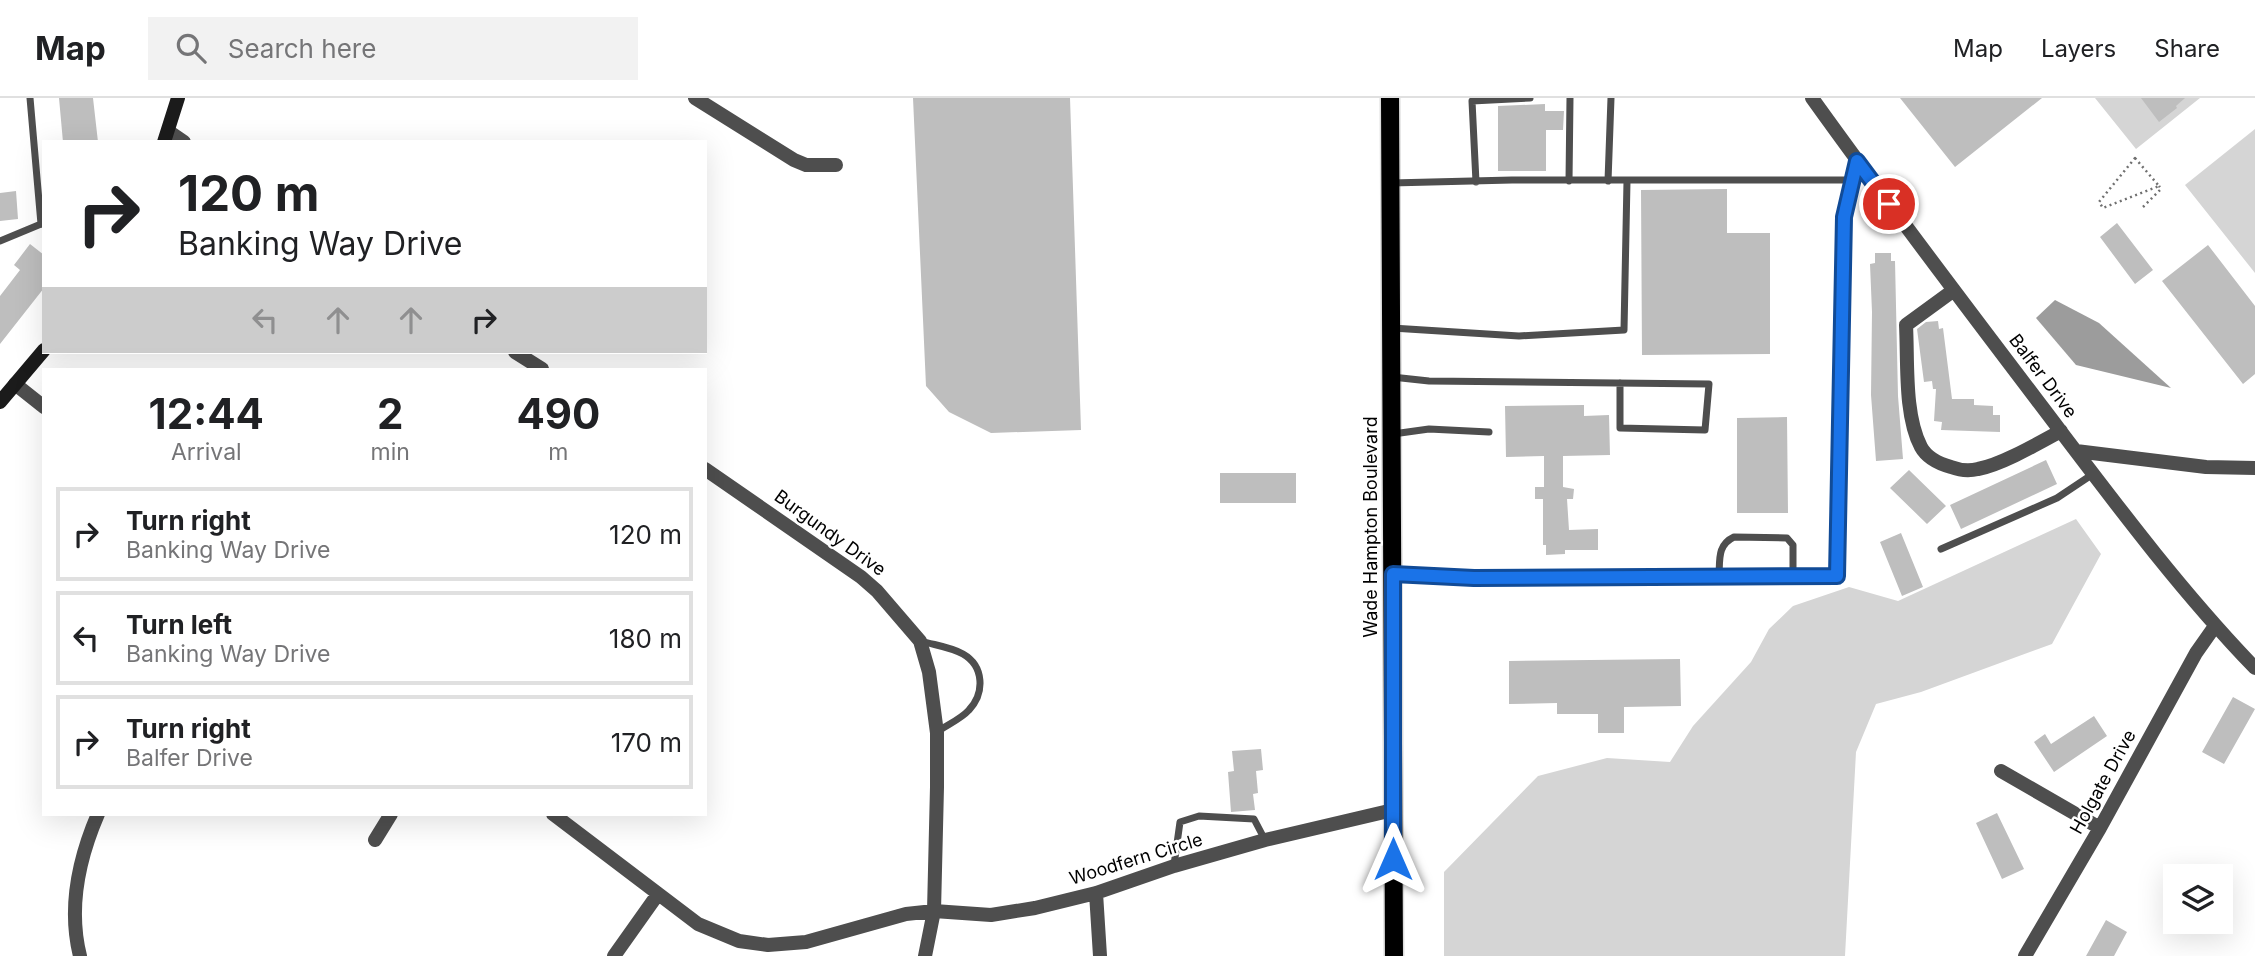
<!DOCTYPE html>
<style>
:root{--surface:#fff;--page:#f2f2f2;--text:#202124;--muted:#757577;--line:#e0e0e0}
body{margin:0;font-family:Inter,sans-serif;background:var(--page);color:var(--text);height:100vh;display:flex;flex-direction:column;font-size:26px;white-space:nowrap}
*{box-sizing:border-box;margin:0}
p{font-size:23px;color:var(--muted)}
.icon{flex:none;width:38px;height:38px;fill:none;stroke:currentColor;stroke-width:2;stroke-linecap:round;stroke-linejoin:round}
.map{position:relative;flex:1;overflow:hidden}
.drawer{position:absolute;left:42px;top:270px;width:665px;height:448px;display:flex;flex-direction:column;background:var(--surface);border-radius:0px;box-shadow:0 7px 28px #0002}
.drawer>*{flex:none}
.guide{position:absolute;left:42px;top:42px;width:665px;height:214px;border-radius:0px;box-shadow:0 7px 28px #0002;background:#fff;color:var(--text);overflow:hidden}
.tools{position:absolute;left:2163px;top:766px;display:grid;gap:14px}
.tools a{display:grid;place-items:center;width:70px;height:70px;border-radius:0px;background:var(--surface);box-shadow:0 7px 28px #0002;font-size:35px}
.pin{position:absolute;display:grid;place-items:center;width:60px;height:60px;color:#fff;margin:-30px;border:4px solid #fff;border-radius:50%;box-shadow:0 2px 7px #0007}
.me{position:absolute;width:77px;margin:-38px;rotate:0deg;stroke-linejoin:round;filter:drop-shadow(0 0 5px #0008)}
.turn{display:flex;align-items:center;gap:24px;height:147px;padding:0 21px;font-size:32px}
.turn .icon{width:91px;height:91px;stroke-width:2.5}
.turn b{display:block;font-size:49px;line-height:60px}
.lanes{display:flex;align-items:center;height:66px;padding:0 21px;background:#0003;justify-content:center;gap:35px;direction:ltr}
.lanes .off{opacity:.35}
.eta{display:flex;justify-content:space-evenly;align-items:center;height:119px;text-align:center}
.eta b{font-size:42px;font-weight:700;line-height:49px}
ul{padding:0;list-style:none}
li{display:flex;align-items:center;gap:21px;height:94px;margin:0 14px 10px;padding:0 7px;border:4px solid var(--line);border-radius:0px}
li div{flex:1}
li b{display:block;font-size:26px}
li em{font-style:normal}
header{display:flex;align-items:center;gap:42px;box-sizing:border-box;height:98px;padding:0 35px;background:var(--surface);border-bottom:2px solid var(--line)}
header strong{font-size:33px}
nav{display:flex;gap:38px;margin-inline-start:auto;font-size:24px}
.search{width:490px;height:63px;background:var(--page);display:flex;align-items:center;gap:18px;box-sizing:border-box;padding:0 24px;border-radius:0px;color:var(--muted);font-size:26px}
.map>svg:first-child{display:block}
.green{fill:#d5d5d5}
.water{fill:#9c9c9c}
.building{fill:#bebebe}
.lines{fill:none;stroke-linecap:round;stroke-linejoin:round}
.primary-casing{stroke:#dbdbdb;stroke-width:21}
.path{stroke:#707070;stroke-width:2.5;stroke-dasharray:2 3.5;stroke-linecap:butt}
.lane{stroke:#4e4e4e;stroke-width:7}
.street{stroke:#4e4e4e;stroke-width:14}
.secondary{stroke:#1b1b1b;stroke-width:14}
.primary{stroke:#000;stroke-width:18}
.route-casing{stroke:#114b97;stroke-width:18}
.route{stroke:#1a73e8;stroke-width:12}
.labels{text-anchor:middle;stroke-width:5;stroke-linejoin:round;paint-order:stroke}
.street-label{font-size:18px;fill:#000;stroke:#fff}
</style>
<header>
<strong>Map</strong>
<div class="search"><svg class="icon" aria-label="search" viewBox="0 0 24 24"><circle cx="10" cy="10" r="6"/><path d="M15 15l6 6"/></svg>Search here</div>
<nav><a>Map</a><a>Layers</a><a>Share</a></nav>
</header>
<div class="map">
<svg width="2255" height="858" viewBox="0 0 2255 858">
<rect width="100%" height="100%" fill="#fff"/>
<path class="green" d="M2095,0H2200L2136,51Z
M2255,31V175L2185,87Z
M2076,421L2101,456L2052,546L1921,594L1876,606L1856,654L1845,858H1444V774L1538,678L1607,660L1670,664L1693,628L1751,564L1769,531L1793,508L1849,489L1898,503Z"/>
<path class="water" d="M2055,202L2099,225L2171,290L2076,267L2036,220Z"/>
<path class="building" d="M59,0H93L98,44H63Z
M913,0H1070L1081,332L991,335L949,314L926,288Z
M1900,0H2042L1955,69Z
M2141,0H2185L2176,8L2177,10L2159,24Z
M1545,6V13H1564L1563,32H1546V73H1498V8Z
M1727,91V135H1770V256L1642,257L1641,92Z
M16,93L18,121L0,123V95Z
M2117,125L2153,172L2135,186L2100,139Z
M30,146L44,157V190L0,246V198L20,172L14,167Z
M2208,147L2255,208V276L2243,286L2162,183Z
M1875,155H1891V163H1895L1898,298L1903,361L1876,363L1871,297L1872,214L1870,166L1875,165Z
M1938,223L1939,231L1943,230L1952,301H1974V307L1993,308V317H2000V334L1941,332L1942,324L1934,323L1936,291H1933L1932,283L1924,284L1917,231L1926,224Z
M1584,307V318L1609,317L1610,357L1563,358V389L1574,391L1573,401H1567L1569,432L1598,431V452H1565V456L1546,457V447H1543V401H1535V389H1544V358L1506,359L1505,308Z
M1787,319L1788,415H1737V320Z
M2046,362L2057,386L1961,431L1950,407Z
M1909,372L1946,408L1927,426L1890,390Z
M1220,375H1296V405H1220Z
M1901,435L1923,489L1902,498L1880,444Z
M1680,561L1681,608L1624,609V635H1598V616H1557V605L1509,606V563Z
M2233,599L2255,611L2224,666L2202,654Z
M2094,618L2107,638L2054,674L2034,644L2045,636L2051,646Z
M1261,651L1263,672L1256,673L1258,695L1253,696L1255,712L1231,714L1228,674L1234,673L1232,653Z
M1997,715L2024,771L2002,781L1976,725Z
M2106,822L2127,834L2114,858H2086Z"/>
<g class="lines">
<defs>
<path id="primary" d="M1390,0L1394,858"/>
</defs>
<use href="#primary" class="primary-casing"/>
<path class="path" d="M2135,60L2159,88L2103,110L2099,104Z
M2143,109L2161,91L2159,88"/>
<path class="lane" d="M30,0L41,126L44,127
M1569,83L1570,0
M1608,83L1611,0
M1476,84L1472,3L1530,0
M1391,85L1512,82H1852
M0,143L41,126
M1392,230L1519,238L1624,232L1627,83
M1392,279L1429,283L1709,286L1705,332L1620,330V285
M1393,336L1429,331L1489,334
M1941,451L2057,400L2093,376
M1719,478C1720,462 1717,447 1734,439L1787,440L1793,447V478
M921,543C934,547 951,549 963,556C984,568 985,595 969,612C961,621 947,627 937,634
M1174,767L1180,724L1199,718L1254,721L1265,742"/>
<path class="street" d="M695,0L794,62L806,67H836
M1812,0C1885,102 1961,202 2037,302C2107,394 2175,487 2255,570
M168,33L184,44
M1954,192L1906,227C1908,263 1904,317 1921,349C1927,360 1940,366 1951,369C1959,372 1970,373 1978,371C2001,367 2039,345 2061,333
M515,254L542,271
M15,286L44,309
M2076,353L2206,369L2255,370
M705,371L861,479L877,493L920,543L929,574L937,635V689L934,813L925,858
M1393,476L1474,480L1837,478L1844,119L1857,63
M2001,673L2100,730
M553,716L698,826L739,843L768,847L806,844L906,816L934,813L991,817L1035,810L1096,795L1174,768L1265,742L1393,712
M375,742L391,716
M1096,795L1100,858
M80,858C68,810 79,760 98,716
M614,858L658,796
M2025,858L2100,730L2196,555L2215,528"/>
<path class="secondary" d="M164,44L178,0
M0,304L44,252"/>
<use href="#primary" class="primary"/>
</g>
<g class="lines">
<defs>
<path id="route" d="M1393,761V476L1474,480L1837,478L1844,119L1857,63L1889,106"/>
</defs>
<use href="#route" class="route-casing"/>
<use href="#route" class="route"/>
</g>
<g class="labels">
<g class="street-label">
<text transform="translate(2043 278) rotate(53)" y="6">Balfer Drive</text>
<text transform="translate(1371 429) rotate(-90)" y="6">Wade Hampton Boulevard</text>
<text transform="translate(830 435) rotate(36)" y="6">Burgundy Drive</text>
<text transform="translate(2103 684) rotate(-61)" y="6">Holgate Drive</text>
<text transform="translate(1136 761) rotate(-17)" y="6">Woodfern Circle</text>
</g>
</g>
</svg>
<div class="tools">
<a><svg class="icon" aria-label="layers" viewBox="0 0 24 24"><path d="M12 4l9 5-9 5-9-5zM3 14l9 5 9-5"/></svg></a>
</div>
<div class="pin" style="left:1889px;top:106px;background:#d93025"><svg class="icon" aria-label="arrive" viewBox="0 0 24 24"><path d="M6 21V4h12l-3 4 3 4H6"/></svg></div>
<svg class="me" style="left:1393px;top:761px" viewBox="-20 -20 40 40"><path d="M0-17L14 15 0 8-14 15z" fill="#1a73e8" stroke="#fff" stroke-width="4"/></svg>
<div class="guide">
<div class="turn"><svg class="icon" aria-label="right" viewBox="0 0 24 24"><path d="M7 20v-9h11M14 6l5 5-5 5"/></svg><div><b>120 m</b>Banking Way Drive</div></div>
<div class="lanes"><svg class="icon off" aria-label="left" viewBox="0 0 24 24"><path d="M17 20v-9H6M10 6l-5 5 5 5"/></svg><svg class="icon off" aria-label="ahead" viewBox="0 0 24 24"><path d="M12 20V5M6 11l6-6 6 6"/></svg><svg class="icon off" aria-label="ahead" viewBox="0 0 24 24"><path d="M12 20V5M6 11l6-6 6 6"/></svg><svg class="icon" aria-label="right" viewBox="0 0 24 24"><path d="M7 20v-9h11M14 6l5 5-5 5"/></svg></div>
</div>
<section class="drawer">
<div class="eta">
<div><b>12:44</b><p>Arrival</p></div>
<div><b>2</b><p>min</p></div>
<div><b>490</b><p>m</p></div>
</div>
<ul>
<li><svg class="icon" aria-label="right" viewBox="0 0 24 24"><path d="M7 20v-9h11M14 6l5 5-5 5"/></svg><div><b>Turn right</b><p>Banking Way Drive</p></div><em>120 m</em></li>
<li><svg class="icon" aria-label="left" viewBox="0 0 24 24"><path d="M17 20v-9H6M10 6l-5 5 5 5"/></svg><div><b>Turn left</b><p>Banking Way Drive</p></div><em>180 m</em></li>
<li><svg class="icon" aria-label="right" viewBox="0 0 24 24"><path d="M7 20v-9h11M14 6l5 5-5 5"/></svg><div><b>Turn right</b><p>Balfer Drive</p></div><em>170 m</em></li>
</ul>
</section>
</div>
